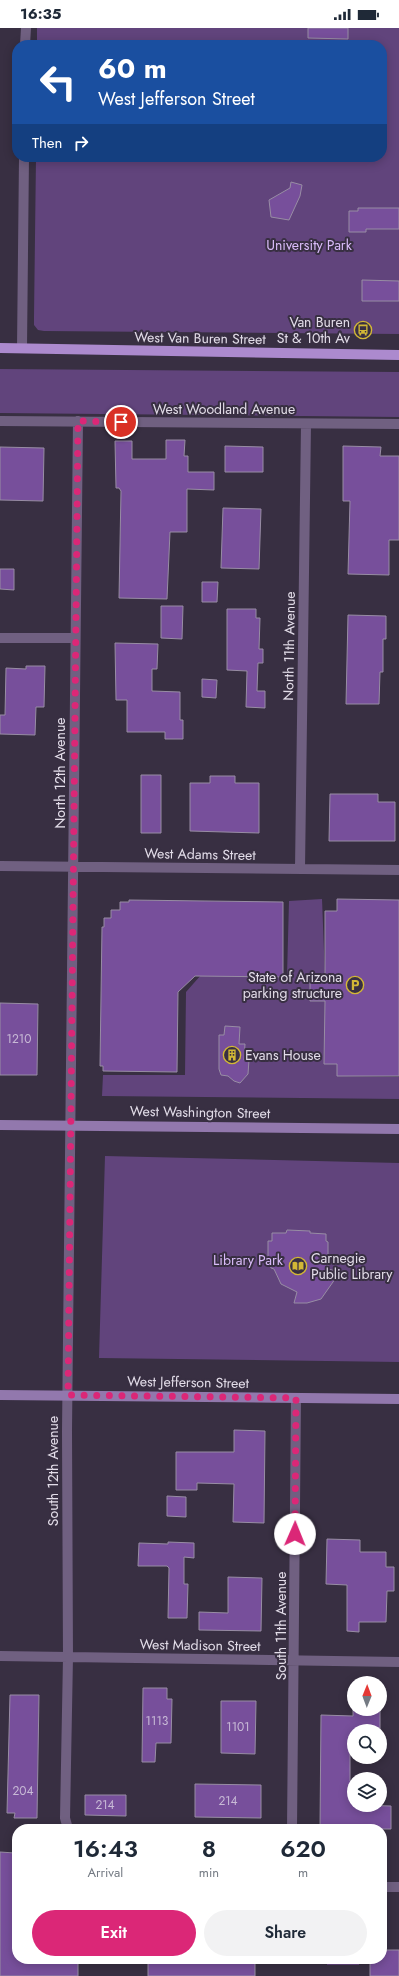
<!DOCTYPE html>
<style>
:root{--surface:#fff;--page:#f2f2f3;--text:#1f2937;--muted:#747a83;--accent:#db2777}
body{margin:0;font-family:Jost,sans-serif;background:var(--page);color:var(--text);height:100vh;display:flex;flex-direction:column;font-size:15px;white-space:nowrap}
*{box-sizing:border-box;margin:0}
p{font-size:13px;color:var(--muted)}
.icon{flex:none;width:22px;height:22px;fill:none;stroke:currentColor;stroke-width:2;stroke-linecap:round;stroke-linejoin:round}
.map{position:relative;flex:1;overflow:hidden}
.panel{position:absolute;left:12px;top:1796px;width:375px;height:140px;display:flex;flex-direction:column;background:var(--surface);border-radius:16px;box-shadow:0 2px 10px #0003}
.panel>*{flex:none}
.hud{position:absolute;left:12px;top:12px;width:375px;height:122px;border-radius:16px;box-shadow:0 2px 10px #0003;background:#1a4fa0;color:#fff;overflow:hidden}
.needle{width:26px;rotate:1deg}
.tools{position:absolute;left:347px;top:1648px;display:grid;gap:8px}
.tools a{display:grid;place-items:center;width:40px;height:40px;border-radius:50%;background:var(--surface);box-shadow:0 2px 10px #0003;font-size:20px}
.pin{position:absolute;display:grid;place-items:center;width:34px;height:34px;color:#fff;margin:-17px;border:2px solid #fff;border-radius:50%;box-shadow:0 1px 4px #0007}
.me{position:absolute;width:44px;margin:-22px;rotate:1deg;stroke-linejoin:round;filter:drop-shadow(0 0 3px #0008)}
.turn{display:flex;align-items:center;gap:14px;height:84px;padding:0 20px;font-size:18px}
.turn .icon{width:52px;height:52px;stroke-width:2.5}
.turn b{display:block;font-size:28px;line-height:34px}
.then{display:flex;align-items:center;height:38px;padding:0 20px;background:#0003;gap:8px;font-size:15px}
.eta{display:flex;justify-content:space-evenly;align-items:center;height:68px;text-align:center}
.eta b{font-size:24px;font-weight:600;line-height:28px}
.primary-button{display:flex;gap:8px;margin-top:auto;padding:8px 20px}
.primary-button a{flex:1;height:46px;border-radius:24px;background:var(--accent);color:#fff;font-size:16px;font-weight:600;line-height:46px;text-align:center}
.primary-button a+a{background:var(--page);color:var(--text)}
.status{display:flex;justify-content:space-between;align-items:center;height:28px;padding:0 20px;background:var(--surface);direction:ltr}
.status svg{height:11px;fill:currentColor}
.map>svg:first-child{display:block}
.green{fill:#61447c}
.building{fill:#774f9b;stroke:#988da4}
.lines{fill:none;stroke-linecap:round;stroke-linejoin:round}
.street{stroke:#706081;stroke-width:10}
.secondary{stroke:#9278ad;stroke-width:10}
.primary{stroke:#ac8ace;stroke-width:10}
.route{stroke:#db2777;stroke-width:7;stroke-dasharray:0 12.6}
.labels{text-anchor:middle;stroke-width:4;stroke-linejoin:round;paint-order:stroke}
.number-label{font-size:12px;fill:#c8bad6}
.park-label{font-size:14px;fill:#dabcfa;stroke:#382f42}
.poi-label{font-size:14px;fill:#e3dde9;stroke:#382f42;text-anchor:end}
.street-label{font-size:14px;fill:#e3dde9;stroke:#382f42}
</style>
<div class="status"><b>16:35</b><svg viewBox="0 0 49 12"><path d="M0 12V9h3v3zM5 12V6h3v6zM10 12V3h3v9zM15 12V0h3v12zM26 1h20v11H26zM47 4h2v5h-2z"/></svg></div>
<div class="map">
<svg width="399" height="1948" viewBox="0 0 399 1948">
<rect width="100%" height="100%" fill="#382f42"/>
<path class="green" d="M37,0H399V306L44,303L38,302L34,297V289L36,129H382V17H37Z
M0,341L399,344V389L0,385Z
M322,871L325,949H310V972L325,973L324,1036H337V1048L399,1049V1071L102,1068L103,1047H185L186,964L201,947L287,948L289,873Z
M105,1128L399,1135V1334L99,1330Z
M327,1931H359V1937H327Z"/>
<path class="building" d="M308,0H348V11L308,10Z
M291,154L302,157L300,168L289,192L271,189L269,172L290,160Z
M358,180H399V201H366V204H349V183H358Z
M362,252L399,253V273H362Z
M166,412H185L184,428H188V444H214V462L187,461V504H170L167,571L119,570L121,463L119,460H116L115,413H132V431H166Z
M225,418L263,419V444H225Z
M343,418L381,419L380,428H399V512H389V547L348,546L350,473H343Z
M0,419L44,420L43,473L0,472Z
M223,480L261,481L259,541L221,540Z
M0,541H14V562L0,561Z
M202,554H218L217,574H202Z
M161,578H183L182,611L161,610Z
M227,581H256V590H260L259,621H263V635H258L257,663H265V680L246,679L247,643L227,642Z
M348,587L386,588V611H383V644H380L379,676H346Z
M115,615L158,616L157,641H152V663L180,664V692H183V711H165V704H127V672H116Z
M26,638H45L44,679H36L35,707L0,706V687H5L6,640L26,641Z
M202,651L217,652L216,670L202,669Z
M141,747H161V805H141Z
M210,748H235V755H259V805L190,803V755H210Z
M330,766H378V774H395V813H329Z
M337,871L399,872V1048H337V1036H324L325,973H310V949H325V883H337Z
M129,872L283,874V949L195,948L178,964L177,1044L103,1043V1038H100L102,899H104V890H111V882H120V874H129Z
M0,975L38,976L37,1047H0Z
M225,998L240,999L239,1016H245L244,1032H249L248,1046L240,1055L234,1053L228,1048L221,1047L219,1041V1007H224Z
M287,1202L310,1203V1205L326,1206V1213L328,1214V1241L340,1244L321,1271L307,1275H294L297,1264L281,1256L274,1241L271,1240L270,1236L268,1235V1213H272V1205H286Z
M234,1402L265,1403L264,1495L233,1494L234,1456L197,1455V1462H176V1424H234Z
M167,1468L186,1469V1489L167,1488Z
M327,1511L360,1512V1524H386V1539H394V1563H387L386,1594H359V1604L347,1603V1557L326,1556Z
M168,1514L194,1515V1530L184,1529V1556H188L187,1590H168L169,1540L167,1538H138L139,1515L168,1516Z
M228,1549L262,1550L261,1603L199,1602V1584L228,1585Z
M143,1660H167V1671H172L171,1715H156L155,1734H142Z
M10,1667H39L37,1790H14L15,1785H7Z
M221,1673H256L255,1726L221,1725Z
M353,1681H380V1703H354V1719H350V1753L354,1754V1777L391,1778V1801H320L321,1687L353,1688Z
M195,1756L261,1757V1790L195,1789Z
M85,1767H126V1788L85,1787Z
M0,1824L15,1825L14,1911H17V1931L78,1933V1948H0Z
M382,1922H399V1948H370V1931H382Z
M148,1931H255V1948H148Z"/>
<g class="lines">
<path class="street" d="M25,17L26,0
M22,320L24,129
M0,393L399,396
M0,610H75
M0,838L399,842
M300,841L306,396
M0,1628L399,1634
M68,1801L65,1790L68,1629L67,1403L78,393
M292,1801L296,1370
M382,1859H399"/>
<path class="secondary" d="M0,1097L399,1101
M0,1367L399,1371"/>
<path class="primary" d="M0,320L399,327"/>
</g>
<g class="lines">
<path class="route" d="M121,394L78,393L68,1367L296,1370L295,1506"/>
</g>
<defs>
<symbol id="bus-ring" viewBox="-11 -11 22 22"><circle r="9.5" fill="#382f42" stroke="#d2b736" stroke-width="1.5"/><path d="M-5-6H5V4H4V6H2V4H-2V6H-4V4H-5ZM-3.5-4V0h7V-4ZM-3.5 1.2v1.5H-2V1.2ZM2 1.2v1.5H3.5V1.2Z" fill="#d2b736"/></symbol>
<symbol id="parking-ring" viewBox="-11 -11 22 22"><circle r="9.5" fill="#382f42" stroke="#d2b736" stroke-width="1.5"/><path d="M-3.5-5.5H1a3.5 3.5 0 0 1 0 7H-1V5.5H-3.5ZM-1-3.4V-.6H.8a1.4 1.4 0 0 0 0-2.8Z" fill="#d2b736"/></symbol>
<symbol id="building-ring" viewBox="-11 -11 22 22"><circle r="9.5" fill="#382f42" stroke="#d2b736" stroke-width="1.5"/><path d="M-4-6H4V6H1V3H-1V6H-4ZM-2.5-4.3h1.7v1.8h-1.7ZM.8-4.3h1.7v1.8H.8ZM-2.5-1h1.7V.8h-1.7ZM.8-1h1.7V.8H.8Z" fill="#d2b736"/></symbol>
<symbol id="library-ring" viewBox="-11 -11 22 22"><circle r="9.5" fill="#382f42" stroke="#d2b736" stroke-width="1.5"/><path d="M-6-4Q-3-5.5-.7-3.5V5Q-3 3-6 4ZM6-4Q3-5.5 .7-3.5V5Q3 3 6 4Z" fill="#d2b736"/></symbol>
</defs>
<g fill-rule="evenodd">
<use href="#bus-ring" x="353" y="292" width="20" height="20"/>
<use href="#parking-ring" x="345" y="947" width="20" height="20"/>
<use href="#building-ring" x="222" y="1017" width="20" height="20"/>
<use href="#library-ring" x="288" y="1228" width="20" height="20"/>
</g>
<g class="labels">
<g class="number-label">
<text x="19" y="1015">1210</text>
<text x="157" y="1697">1113</text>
<text x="238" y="1703">1101</text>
<text x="23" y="1767">204</text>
<text x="228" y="1777">214</text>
<text x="105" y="1781">214</text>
</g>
<g class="park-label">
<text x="309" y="222">University Park</text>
<text x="248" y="1237">Library Park</text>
</g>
<g class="poi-label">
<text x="350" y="299">Van Buren<tspan x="350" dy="16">St &amp; 10th Av</tspan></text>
<text x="342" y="954">State of Arizona<tspan x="342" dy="16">parking structure</tspan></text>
<text x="245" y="1032" text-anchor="start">Evans House</text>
<text x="311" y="1235" text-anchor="start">Carnegie<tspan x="311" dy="16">Public Library</tspan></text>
</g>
<g class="street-label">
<text transform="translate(200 310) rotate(1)" y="5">West Van Buren Street</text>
<text x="224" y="386">West Woodland Avenue</text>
<text transform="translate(289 618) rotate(-89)" y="5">North 11th Avenue</text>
<text transform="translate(60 745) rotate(-90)" y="5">North 12th Avenue</text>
<text transform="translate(200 826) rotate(1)" y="5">West Adams Street</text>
<text transform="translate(200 1084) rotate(1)" y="5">West Washington Street</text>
<text transform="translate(188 1354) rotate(1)" y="5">West Jefferson Street</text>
<text transform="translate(53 1443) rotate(-90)" y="5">South 12th Avenue</text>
<text transform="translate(281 1598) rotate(-90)" y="5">South 11th Avenue</text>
<text transform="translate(200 1617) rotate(1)" y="5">West Madison Street</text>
</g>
</g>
</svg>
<div class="tools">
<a><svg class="needle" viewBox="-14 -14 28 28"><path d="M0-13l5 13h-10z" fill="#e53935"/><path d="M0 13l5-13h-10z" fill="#747a83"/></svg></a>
<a><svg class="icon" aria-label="search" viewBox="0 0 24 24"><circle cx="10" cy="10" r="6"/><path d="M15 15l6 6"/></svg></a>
<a><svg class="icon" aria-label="layers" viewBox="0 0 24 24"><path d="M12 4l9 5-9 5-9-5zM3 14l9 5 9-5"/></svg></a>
</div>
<div class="pin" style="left:121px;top:394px;background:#d93025"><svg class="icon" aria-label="arrive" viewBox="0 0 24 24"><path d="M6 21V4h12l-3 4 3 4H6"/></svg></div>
<svg class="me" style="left:295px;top:1506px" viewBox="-20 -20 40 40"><circle r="19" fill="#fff"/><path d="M0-13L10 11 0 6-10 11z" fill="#db2777"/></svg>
<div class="hud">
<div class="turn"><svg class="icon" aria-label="left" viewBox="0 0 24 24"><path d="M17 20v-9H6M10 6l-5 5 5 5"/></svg><div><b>60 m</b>West Jefferson Street</div></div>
<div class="then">Then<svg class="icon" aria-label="right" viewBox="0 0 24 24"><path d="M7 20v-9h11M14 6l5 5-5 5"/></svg></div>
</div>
<section class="panel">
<div class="eta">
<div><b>16:43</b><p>Arrival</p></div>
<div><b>8</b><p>min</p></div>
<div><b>620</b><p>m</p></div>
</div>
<div class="primary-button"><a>Exit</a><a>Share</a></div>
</section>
</div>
